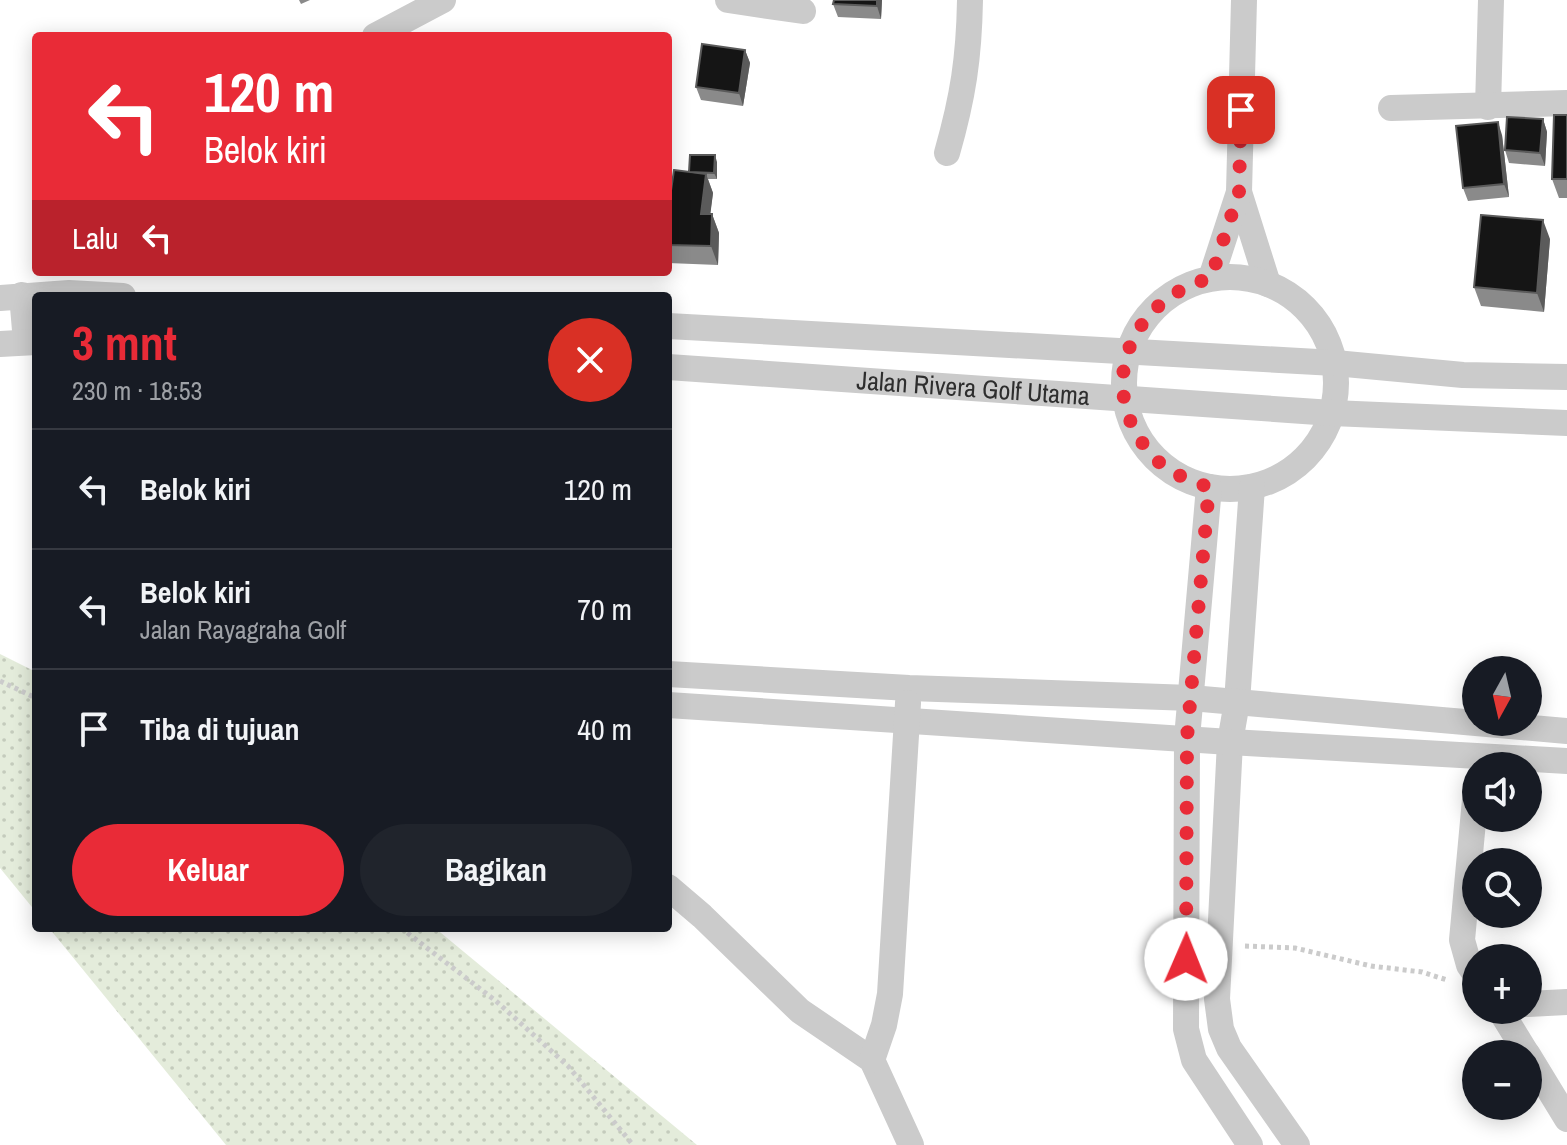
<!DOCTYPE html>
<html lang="id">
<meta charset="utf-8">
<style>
:root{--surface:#171b24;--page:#20242c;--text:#f1f3f6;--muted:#9ea1a6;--line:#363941;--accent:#e92b37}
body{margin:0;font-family:"Archivo Narrow",sans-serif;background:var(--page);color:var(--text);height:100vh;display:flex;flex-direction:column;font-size:30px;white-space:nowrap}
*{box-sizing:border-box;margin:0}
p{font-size:26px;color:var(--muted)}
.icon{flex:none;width:44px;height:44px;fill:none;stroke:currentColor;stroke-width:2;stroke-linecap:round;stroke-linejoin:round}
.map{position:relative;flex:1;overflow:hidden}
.sheet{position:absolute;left:32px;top:292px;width:640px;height:640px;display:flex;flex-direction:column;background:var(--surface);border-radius:8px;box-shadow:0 4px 20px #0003}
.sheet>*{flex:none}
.guide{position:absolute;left:32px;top:32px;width:640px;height:244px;border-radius:8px;box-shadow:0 4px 20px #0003;background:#e92b37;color:#fff;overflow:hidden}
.needle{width:52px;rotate:188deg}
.fabs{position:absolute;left:1462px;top:656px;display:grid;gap:16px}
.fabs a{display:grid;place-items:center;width:80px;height:80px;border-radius:50%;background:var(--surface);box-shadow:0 4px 20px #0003;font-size:40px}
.pin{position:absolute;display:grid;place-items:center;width:68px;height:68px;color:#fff;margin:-34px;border-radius:16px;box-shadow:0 4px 12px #0006}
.me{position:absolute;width:88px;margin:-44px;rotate:1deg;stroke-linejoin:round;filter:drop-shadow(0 0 6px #0008)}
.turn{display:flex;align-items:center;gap:28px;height:168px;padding:0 40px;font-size:36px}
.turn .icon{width:104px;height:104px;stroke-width:2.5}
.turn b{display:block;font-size:56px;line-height:68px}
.then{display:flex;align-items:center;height:76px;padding:0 40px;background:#0003;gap:16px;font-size:30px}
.round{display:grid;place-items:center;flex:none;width:84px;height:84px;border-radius:42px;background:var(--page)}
.headline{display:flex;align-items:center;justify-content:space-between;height:136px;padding:0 40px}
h1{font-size:48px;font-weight:700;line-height:60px;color:var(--accent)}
.cta{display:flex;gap:16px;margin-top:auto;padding:16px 40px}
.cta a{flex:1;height:92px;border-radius:48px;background:var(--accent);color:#fff;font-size:32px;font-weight:700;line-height:92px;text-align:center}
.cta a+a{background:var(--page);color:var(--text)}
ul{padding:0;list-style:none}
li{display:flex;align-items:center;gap:24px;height:120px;padding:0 40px;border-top:2px solid var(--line)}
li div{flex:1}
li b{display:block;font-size:30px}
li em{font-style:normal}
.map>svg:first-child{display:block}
.grass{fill:url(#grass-dots)}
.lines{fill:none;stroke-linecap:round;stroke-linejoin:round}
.path{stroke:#cbcbcb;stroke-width:5;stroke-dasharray:4 4;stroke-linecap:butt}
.minor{stroke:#cbcbcb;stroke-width:26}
.wall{fill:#8a8a8a}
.shaded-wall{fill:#5b5b5b}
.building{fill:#151515;stroke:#5b5b5b;stroke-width:2}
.route{stroke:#e92b37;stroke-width:14;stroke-dasharray:0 25.2}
.labels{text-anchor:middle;stroke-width:8;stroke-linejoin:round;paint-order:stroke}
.street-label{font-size:26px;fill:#2e2e2e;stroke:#fff}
</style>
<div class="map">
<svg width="1567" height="1145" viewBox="0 0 1567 1145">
<defs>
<pattern id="grass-dots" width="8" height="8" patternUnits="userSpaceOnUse" patternTransform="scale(2)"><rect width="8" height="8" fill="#e4ecdb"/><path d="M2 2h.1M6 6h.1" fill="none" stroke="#c4cbbc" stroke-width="1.8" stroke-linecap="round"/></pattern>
</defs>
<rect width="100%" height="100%" fill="#fff"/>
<path class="grass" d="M0,654L36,672V912L0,868Z
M49,928H435L697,1145H226Z"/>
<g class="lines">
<path class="path" d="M0,681L36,698
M401,928L496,1001L568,1066L633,1145
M1245,946L1295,948L1371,966L1422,972L1447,980"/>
<g class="minor">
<path d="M728,0L803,11"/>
<path d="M375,36L443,0"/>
<path d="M1488,107L1491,0"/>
<path d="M1391,108L1567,103"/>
<path d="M947,153C963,97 969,58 970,0"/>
<path d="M1239,192L1268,284"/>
<circle cx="1230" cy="383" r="106"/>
<path d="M1211,278L1239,192L1244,0"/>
<path d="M22,295L26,342"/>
<path d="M0,298L69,293L123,296"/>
<path d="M668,326L1335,363L1463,375L1567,377"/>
<path d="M0,344L36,342"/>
<path id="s1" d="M668,367L1332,413L1567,423"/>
<path d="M1209,487L1187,738L1186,1029L1194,1060L1250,1145"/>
<path d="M1252,487L1237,702L1230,742L1217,999L1221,1029L1229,1048L1297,1145"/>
<path d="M668,674L909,688L1191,698L1567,731"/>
<path d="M668,705L1230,742L1567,761"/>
<path d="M1476,789L1462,940L1469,965L1476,975"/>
<path d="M668,887L702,916L800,1011L872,1060L911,1145"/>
<path d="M1528,1004L1567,1002"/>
<path d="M1500,1010L1527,1054"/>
<path d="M1528,1055L1567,1119"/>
<path d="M872,1060L884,1025L890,994L908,703"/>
</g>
</g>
<path class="wall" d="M299,0H310L301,4Z
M834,0H882L881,19L838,17L833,4Z
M745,50L750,63L743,106L701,100L696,87Z
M1567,115V198H1559L1552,179Z
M1543,119L1547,132L1545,166L1509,163L1505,150Z
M1502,135L1509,197L1468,201L1463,188Z
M717,162V179H708L713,193L710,214H712L719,233L718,265L668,263V211L689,172Z
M1550,239L1544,312L1481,306L1474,287Z"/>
<path class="shaded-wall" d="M877,0H882L881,19L877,6Z
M745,50L750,63L743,106L739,93Z
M1543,119L1547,132L1545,166L1540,153Z
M1498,122L1502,135L1509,197L1504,184Z
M715,155L717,162V179L714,173Z
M706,174L713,193L708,233L701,214Z
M712,214L719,233L718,265L711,246Z
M1543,220L1550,239L1544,312L1537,293Z"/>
<path class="building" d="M834,0H877V6L833,4Z
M702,44L745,50L739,93L696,87Z
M1554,115H1567V179H1552Z
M1507,117L1543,119L1540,153L1505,150Z
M1498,122L1504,184L1463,188L1456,126Z
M690,155H715L714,173L689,172Z
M674,170L706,174L701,214H712L711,246L668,245V211Z
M1481,215L1543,220L1537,293L1474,287Z"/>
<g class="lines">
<path class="route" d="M1186,959L1187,738L1209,487C1188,480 1166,472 1151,454C1093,387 1130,300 1211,278L1239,192L1241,110"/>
</g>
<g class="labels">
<g class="street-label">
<text dy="9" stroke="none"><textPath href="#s1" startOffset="306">Jalan Rivera Golf Utama</textPath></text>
</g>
</g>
</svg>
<div class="fabs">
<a><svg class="needle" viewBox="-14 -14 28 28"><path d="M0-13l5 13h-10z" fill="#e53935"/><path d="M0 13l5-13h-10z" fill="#9ea1a6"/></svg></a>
<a><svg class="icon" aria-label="sound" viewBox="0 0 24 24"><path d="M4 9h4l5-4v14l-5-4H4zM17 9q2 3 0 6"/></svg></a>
<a><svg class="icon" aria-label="search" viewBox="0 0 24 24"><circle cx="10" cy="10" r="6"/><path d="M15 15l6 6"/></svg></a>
<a>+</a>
<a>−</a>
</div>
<div class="pin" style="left:1241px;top:110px;background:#d93025"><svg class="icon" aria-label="arrive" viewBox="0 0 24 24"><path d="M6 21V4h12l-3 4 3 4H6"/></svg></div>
<svg class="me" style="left:1186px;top:959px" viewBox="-20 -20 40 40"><circle r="19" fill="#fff"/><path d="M0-13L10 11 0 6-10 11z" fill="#e92b37"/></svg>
<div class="guide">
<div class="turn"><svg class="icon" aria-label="left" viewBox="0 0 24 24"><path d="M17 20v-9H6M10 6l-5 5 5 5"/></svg><div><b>120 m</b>Belok kiri</div></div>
<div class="then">Lalu<svg class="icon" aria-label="left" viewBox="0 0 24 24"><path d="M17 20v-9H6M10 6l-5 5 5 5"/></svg></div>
</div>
<section class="sheet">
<div class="headline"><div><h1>3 mnt</h1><p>230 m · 18:53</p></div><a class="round" style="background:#d93025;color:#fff"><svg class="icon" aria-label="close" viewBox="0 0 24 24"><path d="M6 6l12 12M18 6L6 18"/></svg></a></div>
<ul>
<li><svg class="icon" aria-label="left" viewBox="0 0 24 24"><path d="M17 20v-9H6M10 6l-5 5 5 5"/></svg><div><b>Belok kiri</b></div><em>120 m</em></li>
<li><svg class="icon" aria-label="left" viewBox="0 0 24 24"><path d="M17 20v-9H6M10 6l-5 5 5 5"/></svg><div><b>Belok kiri</b><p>Jalan Rayagraha Golf</p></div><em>70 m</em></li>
<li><svg class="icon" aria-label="arrive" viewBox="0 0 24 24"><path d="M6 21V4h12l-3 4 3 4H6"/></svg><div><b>Tiba di tujuan</b></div><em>40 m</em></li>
</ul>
<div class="cta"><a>Keluar</a><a>Bagikan</a></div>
</section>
</div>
